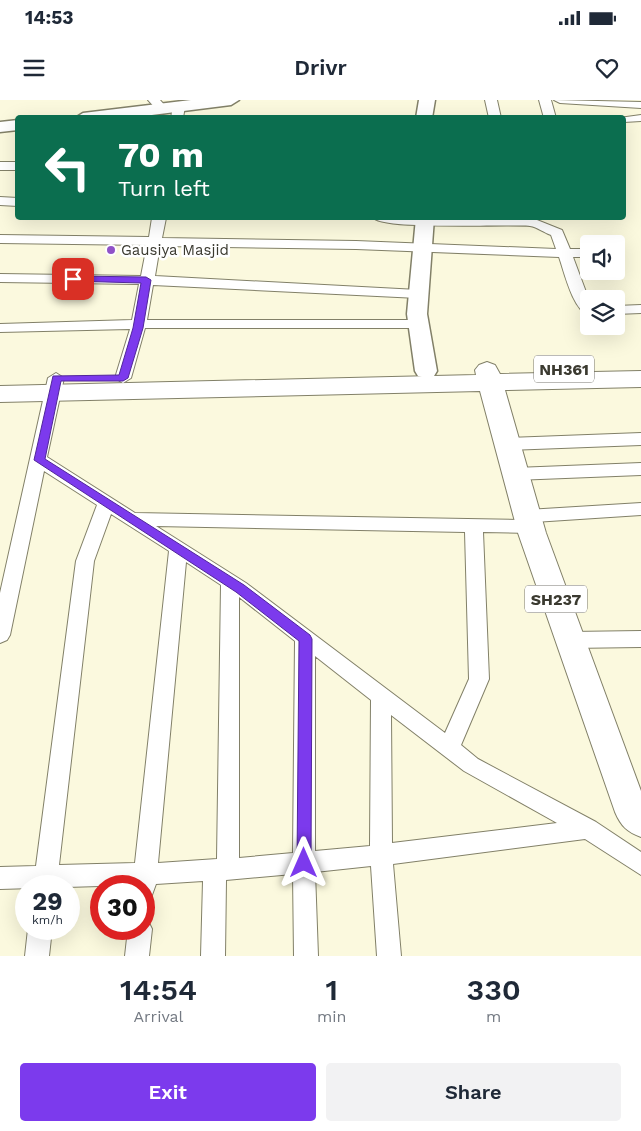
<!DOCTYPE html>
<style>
:root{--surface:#fff;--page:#f2f2f3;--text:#1f2937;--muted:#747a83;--accent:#7c3aed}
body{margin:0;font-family:"Work Sans",sans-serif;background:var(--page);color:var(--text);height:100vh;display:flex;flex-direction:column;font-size:19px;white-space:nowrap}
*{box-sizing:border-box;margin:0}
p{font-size:16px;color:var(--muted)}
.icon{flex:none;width:28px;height:28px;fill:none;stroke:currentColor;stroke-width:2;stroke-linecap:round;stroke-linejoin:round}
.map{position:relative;height:856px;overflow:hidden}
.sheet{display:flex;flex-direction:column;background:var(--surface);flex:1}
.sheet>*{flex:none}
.hud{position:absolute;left:15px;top:15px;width:611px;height:105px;border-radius:5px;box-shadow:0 5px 20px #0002;background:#0b6e4f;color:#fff;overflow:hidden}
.controls{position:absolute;left:580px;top:135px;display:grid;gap:10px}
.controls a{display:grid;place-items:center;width:45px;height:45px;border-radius:5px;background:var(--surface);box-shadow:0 5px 20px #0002;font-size:25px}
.speed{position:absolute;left:15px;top:775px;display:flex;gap:10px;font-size:25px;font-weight:700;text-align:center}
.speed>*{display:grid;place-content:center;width:65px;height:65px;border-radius:50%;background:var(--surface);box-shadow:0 5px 20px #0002;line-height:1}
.speed small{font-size:12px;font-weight:400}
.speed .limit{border:8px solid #d22;background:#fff;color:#111}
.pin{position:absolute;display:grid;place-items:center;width:42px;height:42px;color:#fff;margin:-21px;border-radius:10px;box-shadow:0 2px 8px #0006}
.me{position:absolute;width:55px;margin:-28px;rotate:0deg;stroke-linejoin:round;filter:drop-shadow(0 0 4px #0008)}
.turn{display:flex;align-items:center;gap:18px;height:105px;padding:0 20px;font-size:22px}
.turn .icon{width:65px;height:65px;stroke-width:2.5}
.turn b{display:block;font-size:35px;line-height:42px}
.eta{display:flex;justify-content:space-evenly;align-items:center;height:85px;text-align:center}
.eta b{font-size:30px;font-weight:600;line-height:35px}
.action{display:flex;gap:10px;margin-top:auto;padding:10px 20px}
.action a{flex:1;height:58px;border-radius:5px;background:var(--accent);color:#fff;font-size:20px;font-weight:600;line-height:58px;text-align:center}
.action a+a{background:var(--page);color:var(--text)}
.status{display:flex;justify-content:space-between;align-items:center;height:35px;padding:0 25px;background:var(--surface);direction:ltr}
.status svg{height:14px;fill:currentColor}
header{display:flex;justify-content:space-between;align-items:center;height:65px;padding:0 20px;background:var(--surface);font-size:22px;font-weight:600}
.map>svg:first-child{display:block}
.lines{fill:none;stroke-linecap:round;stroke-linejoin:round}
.minor-casing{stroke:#828068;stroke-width:2}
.secondary-casing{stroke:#828068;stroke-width:3}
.primary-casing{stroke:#828068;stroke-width:2}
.minor{fill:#fff;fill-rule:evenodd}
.secondary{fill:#fff;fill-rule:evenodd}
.primary{fill:#fff;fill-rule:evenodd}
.route{fill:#7c3aed;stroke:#51269a}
.poi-dot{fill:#9052c8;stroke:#fff;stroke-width:2}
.labels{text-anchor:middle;stroke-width:5;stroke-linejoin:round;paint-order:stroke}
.far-poi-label{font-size:15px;fill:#3b3a30;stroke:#fff;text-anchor:start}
.shield{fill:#fff;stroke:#76756e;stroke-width:1}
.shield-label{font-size:16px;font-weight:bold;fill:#3b3a30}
</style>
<div class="status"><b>14:53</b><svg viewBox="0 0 49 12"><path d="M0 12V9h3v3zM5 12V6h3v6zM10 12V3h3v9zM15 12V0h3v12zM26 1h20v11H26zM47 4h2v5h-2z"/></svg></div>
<header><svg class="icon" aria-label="menu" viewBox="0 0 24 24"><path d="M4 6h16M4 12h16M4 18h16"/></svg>Drivr<svg class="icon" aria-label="heart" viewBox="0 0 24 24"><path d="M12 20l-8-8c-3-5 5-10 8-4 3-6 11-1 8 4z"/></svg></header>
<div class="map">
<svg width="641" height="856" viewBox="0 0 641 856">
<rect width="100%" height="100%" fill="#fbf9de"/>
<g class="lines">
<defs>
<path id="minor" d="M148,0H160L167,8L161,11L157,10Z
M485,0H497L501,18H489Z
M539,0H551L556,18H544Z
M554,0L641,2V8L560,3Z
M179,3L185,6L183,18H171L173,6Z
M641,15V21L624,22V18H619Z
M0,62H18V70H0Z
M0,97L18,98V106L0,105Z
M152,118H166L162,138L356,141L556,149L551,135C545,133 537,127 530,126C507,124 384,130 374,118H532L562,130L570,149H589V157H573L589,200V215C573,211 564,171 559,157L356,149L160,146L155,176L418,190L425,194L418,198L153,185L147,220H417L424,224L417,228H145L131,278L123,283L115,278L130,229L0,232V224L132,220L139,184L0,182V174L141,176L147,145L0,143V135L149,137Z
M641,205V213L616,214V206Z
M56,273L64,278L47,357L135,413L521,420L518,416L521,412L527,410L641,403V415L534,422L539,427L536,432L530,433L483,432L489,579L461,645L478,659L596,722L641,752V775L585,739L393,764L401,856H377L371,766L315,772L318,856H294L293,774L226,780L225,856H201L203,781L156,784L152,795L144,798V786L133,785L0,789V767L36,766L76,461L97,405L44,371L10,535L7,540L0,543V493L48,278ZM111,414L169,451L135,763L59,765L94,461ZM156,426L465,432L469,579L445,633L246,483ZM186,462L221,485L217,759L158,763ZM239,497L295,541L293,753L239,758ZM315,556L371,600L370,746L315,751ZM391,615L464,671L557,723L392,743Z
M641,333V345L506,350L500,348L498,344L500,340L506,338Z
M641,363V375L515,380L509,378L507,374L509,370L515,368Z
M641,531V547L570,548L563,545L560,540L563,535L570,532Z
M144,819L148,821L152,829L149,856H125L128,829H144Z
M28,829H52L49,856H25Z"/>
<path id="secondary" d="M191,0H239L231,5L128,18H75L83,13Z
M419,0H435L432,18H416Z
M18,20V30L0,32V22Z
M416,118H434L427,214L437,271L434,276L426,278L418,276L415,271L407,214Z"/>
<path id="primary" d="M487,262L495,265L500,274L641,271V287L505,290L546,433L641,691V737C627,732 621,726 615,712L518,433L480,291L0,302V286L476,275L475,270L479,265Z"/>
</defs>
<use href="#minor" class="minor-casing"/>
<use href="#secondary" class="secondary-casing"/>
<use href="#primary" class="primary-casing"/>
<use href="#minor" class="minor"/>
<use href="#secondary" class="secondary"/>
<use href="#primary" class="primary"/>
</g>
<path class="route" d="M73,176L146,177L151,180L143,228L128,278L123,281H61L45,359L244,485L310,535L312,539L311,763L309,768L304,770L299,768L297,763L299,541L236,492L34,360L53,276L119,275L133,228L141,183L70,181V177Z"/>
<circle class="poi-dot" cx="111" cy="150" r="5"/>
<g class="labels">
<g class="far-poi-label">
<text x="121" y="155">Gausiya Masjid</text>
</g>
<g class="shield">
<rect x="534" y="255.5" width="60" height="27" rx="4"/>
<rect x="525" y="485.5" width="62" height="27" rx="4"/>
</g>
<g class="shield-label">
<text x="564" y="275">NH361</text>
<text x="556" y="505">SH237</text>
</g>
</g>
</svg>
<div class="controls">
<a><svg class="icon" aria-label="sound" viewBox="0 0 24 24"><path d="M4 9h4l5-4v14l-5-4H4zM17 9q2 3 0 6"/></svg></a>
<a><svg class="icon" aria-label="layers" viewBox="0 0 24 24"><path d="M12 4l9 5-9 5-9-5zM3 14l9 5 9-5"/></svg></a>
</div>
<div class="speed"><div>29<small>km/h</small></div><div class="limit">30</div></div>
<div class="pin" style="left:73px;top:179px;background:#d93025"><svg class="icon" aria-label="arrive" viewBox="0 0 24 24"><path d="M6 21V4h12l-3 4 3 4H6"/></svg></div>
<svg class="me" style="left:304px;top:763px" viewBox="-20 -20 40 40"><path d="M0-17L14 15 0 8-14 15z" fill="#7c3aed" stroke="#fff" stroke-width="4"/></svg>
<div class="hud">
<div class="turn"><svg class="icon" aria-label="left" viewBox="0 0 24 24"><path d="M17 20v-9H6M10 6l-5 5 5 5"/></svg><div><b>70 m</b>Turn left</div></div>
</div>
</div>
<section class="sheet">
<div class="eta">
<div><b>14:54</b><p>Arrival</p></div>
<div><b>1</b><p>min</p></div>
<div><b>330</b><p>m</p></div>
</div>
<div class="action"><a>Exit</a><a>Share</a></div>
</section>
